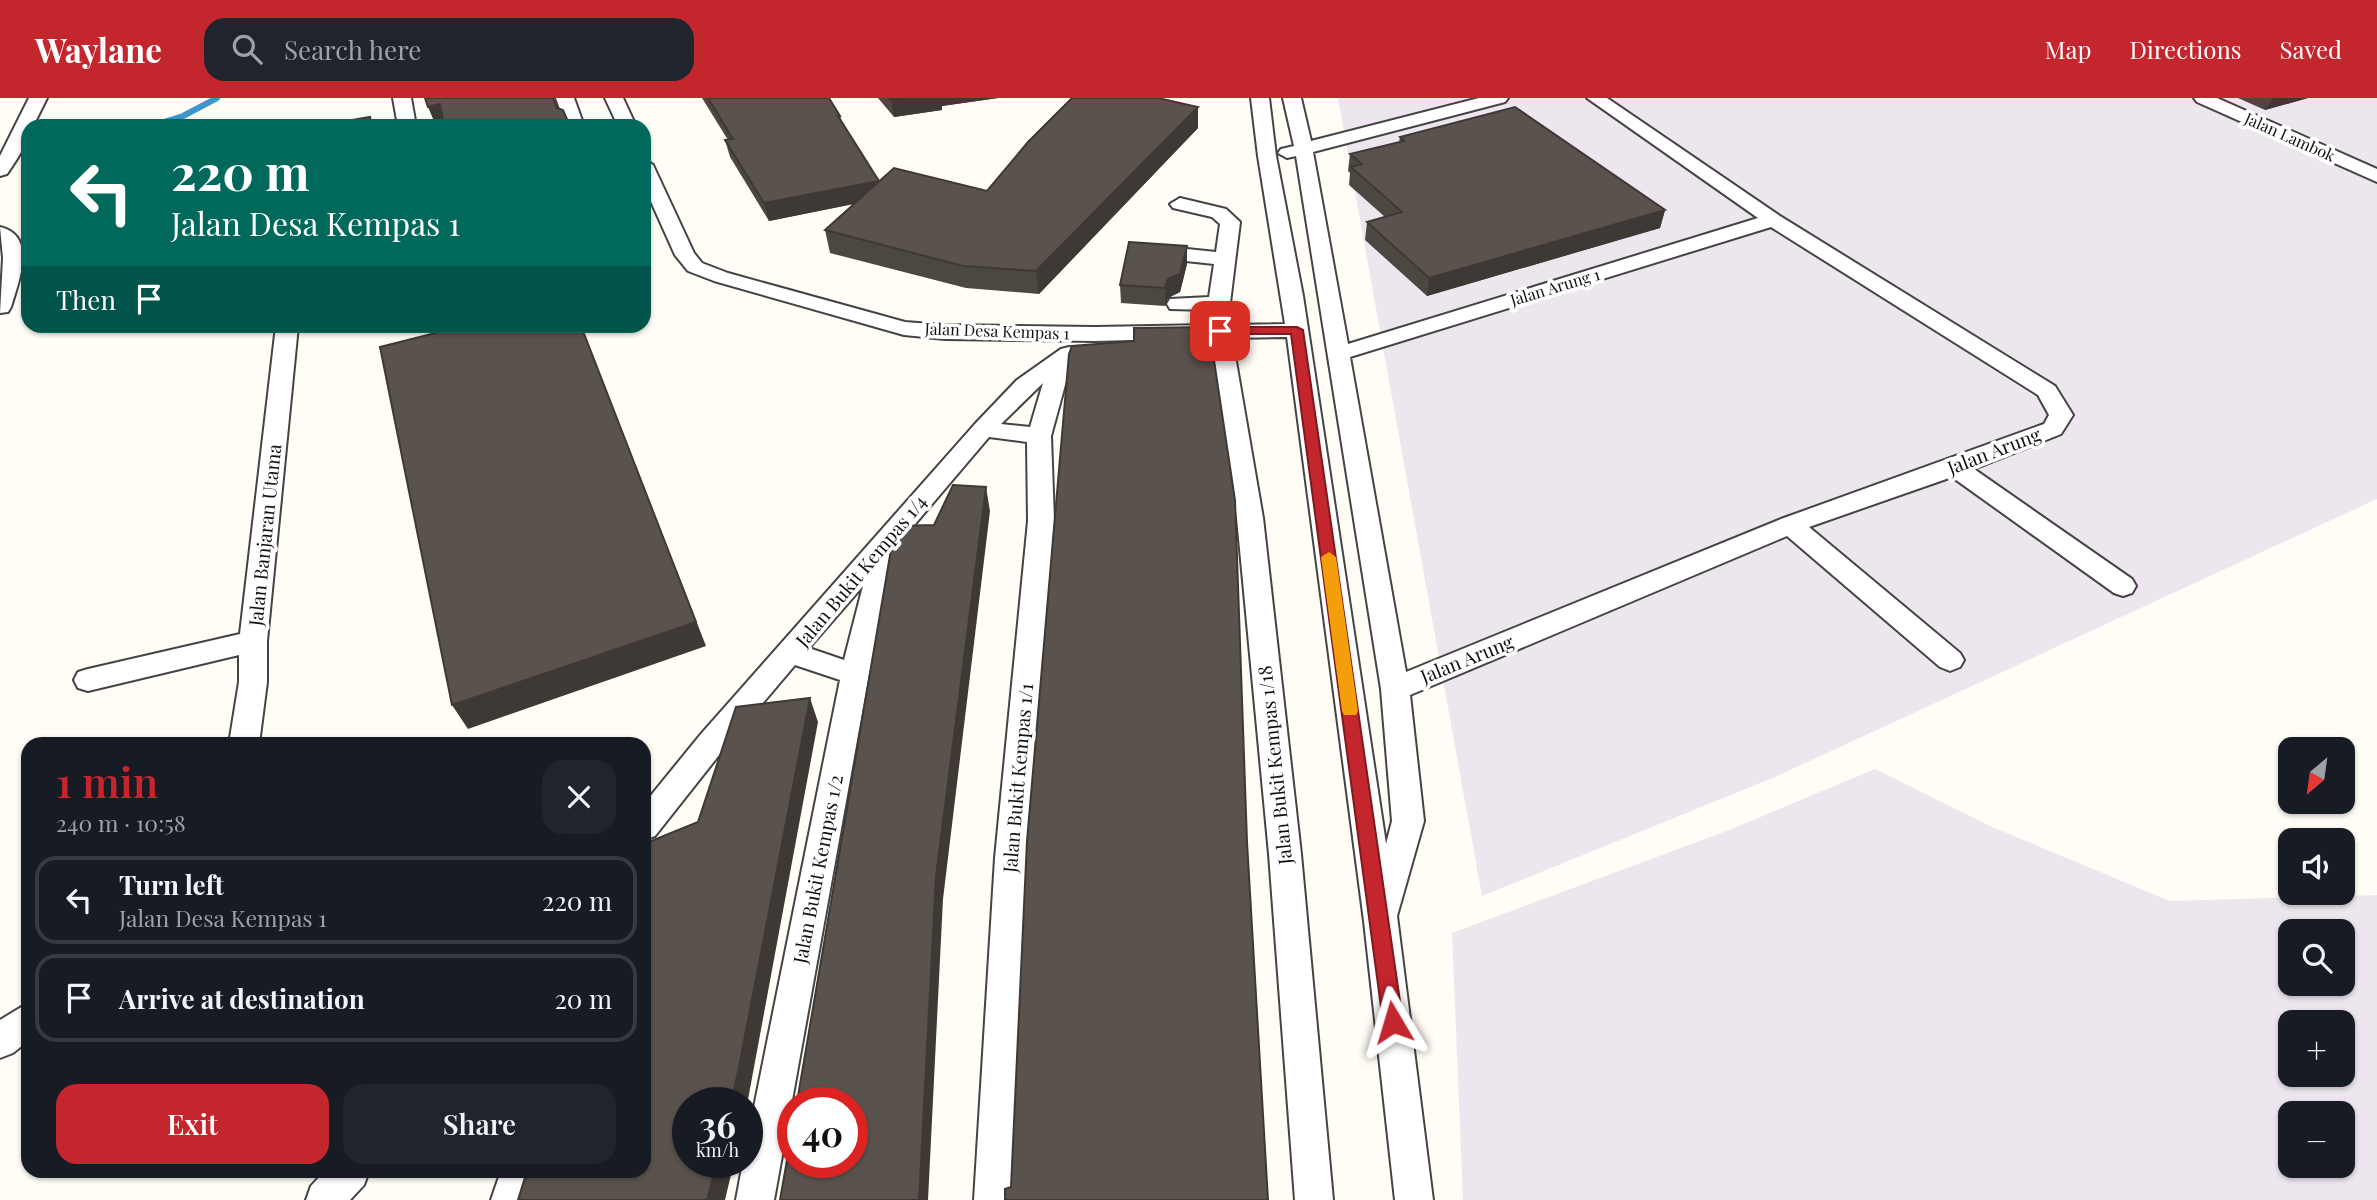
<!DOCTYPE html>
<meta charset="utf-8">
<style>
:root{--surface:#171b24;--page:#20242c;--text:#f1f3f6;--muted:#9ea1a6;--line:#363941;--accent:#c4262e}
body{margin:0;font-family:"Playfair Display",serif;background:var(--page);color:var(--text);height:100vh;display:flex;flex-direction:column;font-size:26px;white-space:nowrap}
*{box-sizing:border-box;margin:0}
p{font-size:23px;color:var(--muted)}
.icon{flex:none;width:38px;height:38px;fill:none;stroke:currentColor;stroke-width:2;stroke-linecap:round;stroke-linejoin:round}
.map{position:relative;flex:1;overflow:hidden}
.sheet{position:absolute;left:21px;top:639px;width:630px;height:441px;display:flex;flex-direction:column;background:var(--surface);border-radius:21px;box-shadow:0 2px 5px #0004}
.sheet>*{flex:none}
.guide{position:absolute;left:21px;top:21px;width:630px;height:214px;border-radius:21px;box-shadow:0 2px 5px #0004;background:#00695c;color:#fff;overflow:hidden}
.needle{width:46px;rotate:209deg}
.buttons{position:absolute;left:2278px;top:639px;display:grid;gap:14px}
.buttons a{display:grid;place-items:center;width:77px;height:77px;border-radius:14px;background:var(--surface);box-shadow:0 2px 5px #0004;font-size:35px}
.speed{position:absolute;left:672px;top:989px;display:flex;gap:14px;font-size:35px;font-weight:700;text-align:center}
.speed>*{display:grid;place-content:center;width:91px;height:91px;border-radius:50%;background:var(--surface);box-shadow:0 2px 5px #0004;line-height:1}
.speed small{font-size:18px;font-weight:400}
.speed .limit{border:10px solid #d22;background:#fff;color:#111}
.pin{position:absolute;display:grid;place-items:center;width:60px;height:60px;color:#fff;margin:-30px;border-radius:14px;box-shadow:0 4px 10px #0006}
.me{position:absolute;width:77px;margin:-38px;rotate:353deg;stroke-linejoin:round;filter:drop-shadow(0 0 5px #0008)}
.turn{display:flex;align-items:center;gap:24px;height:147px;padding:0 35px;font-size:32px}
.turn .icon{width:91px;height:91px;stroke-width:2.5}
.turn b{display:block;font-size:49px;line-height:60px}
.then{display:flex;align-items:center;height:66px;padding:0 35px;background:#0003;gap:14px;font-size:26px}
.round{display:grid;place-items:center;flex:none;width:74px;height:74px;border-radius:21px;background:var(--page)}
.overview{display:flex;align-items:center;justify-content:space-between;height:119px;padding:0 35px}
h1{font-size:42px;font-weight:600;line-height:52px;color:var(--accent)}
.primary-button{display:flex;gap:14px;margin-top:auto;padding:14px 35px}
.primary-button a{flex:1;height:80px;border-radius:21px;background:var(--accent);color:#fff;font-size:28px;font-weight:600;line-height:80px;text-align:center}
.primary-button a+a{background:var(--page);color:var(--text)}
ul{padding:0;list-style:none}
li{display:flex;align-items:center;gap:21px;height:88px;margin:0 14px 10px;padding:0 21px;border:4px solid var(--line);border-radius:21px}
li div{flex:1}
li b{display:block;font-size:26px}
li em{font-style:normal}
header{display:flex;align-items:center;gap:42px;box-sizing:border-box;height:98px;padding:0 35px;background:var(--accent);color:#fff}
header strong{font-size:33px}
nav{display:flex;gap:38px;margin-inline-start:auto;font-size:24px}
.search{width:490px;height:63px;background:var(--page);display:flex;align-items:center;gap:18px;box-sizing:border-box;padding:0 24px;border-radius:21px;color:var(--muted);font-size:26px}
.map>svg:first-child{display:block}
.industrial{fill:#eee6ef;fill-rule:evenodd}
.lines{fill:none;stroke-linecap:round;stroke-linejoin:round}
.stream{stroke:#3f96cf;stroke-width:6}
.minor-casing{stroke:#444;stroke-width:4}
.minor{fill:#fff;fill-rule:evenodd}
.wall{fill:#4d4742}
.shaded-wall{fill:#3f3936}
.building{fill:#5a524d;stroke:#3f3936;stroke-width:2}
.route{fill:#c4262e;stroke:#7f191e;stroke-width:2}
.slow{fill:#f59e0b}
.labels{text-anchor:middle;stroke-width:7;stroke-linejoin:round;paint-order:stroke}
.far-street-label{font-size:16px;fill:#111;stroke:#fff}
.street-label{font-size:19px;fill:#111;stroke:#fff}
</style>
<header>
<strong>Waylane</strong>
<div class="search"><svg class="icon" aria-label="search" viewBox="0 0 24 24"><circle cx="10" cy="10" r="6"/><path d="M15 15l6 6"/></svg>Search here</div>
<nav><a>Map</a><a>Directions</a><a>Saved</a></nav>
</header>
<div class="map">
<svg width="2377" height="1102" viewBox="0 0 2377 1102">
<rect width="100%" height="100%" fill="#fffdf5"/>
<path class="industrial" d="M1338,0H2377V401L1775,679L1482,798Z
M1875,671L1990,728L2170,803L2377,797V1102H1463L1452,835L1729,732ZM2291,833H2343V886H2291ZM2291,924H2343V976H2291ZM2291,1015H2343V1068H2291Z"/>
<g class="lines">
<path class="stream" d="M151,28L183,18L217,0"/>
<defs>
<path id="minor" d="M29,0H47L33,28H28C28,47 17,61 7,76L0,78V58Z
M393,0H411L416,28H398Z
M556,0H574L584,28H566Z
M605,0H623L636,28H618Z
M1251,0H1269L1276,58L1303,198L1386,746L1392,723L1381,591L1296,58L1287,60L1278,55L1281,51L1294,48L1283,0H1301L1311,43L1479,0H1508L1505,4L1313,54L1348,246L1758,120L1587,0H1607L1780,118L2055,288L2073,317L2061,336L1974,371L2132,481L2136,488L2132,495L2123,498L2114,495L1952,379L1809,429L1960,555L1964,562L1960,569L1950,573L1940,569L1787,438L1410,597L1424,723L1397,818L1433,1102H1395L1364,823L1287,239L1232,240L1263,420L1301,756L1333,1102H1295L1269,756L1237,420L1210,240L1095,243L945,241L904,237L714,183L688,173L675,157L644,88V61L653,67L694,155L702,165L728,175L905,224L945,227L1095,229L1209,227V212L1170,211L1167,206L1170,201L1209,199L1214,166L1148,159L1141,157L1138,153L1141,149L1148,147L1216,154L1220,126L1212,119L1173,110L1170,106L1180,100L1226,111L1240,124L1230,205L1231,227L1285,226L1258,58ZM1771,129L2038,297L2049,317L2044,326L1781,421L1406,574L1350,259Z
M2194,0H2217L2377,71V84L2197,4Z
M0,129C38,138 18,185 11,209L8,214L0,215L3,160Z
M276,228H298L267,543V584L259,646H229L239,584V557L88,593L78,590L74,582L78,574L88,571L240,536Z
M1069,249L1077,251L1080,256L1071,265L1051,338L1054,423L1027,760L1012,1102H974L995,760L1028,423L1027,344L989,339L899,445L869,576L774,1102H736L743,1064H747V1044L840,582L795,567L723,652L655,738L644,742V706L701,636L975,326L1017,282L1061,251ZM1043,285L1030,329L1001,326ZM863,488L844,562L809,550Z
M28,905V943L13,955L0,960V922Z
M325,1073H369L364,1087L350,1102H306L311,1088Z
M501,1073H539L529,1102H491Z"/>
</defs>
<use href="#minor" class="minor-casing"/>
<use href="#minor" class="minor"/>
</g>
<path class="wall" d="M702,0H829L840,18L842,24L879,83L987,93L1198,9V30L1039,196L966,190L830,155L825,132L854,106L769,123L730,59L725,42H728Z
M878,0H998L942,8V12L894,19Z
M2238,0H2308L2265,12Z
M1400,39L1665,112L1660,130L1427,198L1365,142L1367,124L1385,119L1349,87L1350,75L1348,73L1350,56L1399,44Z
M1187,166L1180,194L1168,200L1165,208L1121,205L1120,187Z"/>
<path class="shaded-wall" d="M906,0H998L942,8V12L894,19L891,2Z
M2273,0H2308L2265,12Z
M440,6L449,25L436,28L428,9Z
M1198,9V30L1039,196L1036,173Z
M879,83L882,100L769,123L764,105Z
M1665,112L1660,130L1427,198L1429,180Z
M1187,148V166L1180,194L1168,200L1165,208V190L1168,181Z
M581,228L706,548L468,631L452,607Z
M986,389L990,413L943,801L928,1102H919L936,778Z
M810,600L818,624L747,1007V1004H731Z
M717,1064H734L725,1102H707Z"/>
<path class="building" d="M425,0H553L557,10L563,12L570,28H444L440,6L428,9Z
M708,0H829L840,18H838L879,83L764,105L725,42L733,41Z
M889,0H906L891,2Z
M1072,0H1158L1198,9L1036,173L963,168L825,132L894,70L987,93L1028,44Z
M1515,9L1665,112L1429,180L1367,124L1402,114L1351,69L1362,66L1350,56L1404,43L1400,39Z
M370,19L372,28H323V27Z
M1129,144L1187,148L1180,176L1168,181L1165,190L1120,187Z
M463,228H581L696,524L452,607L380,249Z
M1209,229L1235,402L1247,744L1268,1102H1005V1091L1011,1089L1027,743L1069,256L1072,248L1134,243V230Z
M953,387L986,389L936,778L919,1102H780L793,1028V1064H852V1004H797L895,428L934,427Z
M810,600L738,974L731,1004H688V1064H717L707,1102H518L527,1073H644V746L698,724L736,609Z"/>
<path class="route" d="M1220,229H1297L1303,232L1403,924L1400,931L1393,934L1386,931L1383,924L1291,236H1216V230Z"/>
<path class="slow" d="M1329,454L1336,459L1358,613L1356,617H1344L1342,613L1321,459Z"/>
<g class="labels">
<g class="far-street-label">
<text transform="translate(2290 39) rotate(24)" y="6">Jalan Lambok</text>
<text transform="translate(1555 189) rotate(-17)" y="6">Jalan Arung 1</text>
<text transform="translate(997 233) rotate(2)" y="6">Jalan Desa Kempas 1</text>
</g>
<g class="street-label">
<text transform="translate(1994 353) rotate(-21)" y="7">Jalan Arung</text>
<text transform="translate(265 437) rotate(-84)" y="7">Jalan Banjaran Utama</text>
<text transform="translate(861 473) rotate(-50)" y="7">Jalan Bukit Kempas 1/4</text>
<text transform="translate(1467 561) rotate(-22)" y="7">Jalan Arung</text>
<text transform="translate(1275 667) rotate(-96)" y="7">Jalan Bukit Kempas 1/18</text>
<text transform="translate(1018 680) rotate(-85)" y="7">Jalan Bukit Kempas 1/1</text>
<text transform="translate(818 771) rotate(-79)" y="7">Jalan Bukit Kempas 1/2</text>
</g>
</g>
</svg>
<div class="buttons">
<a><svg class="needle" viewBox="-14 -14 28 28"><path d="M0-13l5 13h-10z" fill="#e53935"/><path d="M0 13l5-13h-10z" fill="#9ea1a6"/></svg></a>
<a><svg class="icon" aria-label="sound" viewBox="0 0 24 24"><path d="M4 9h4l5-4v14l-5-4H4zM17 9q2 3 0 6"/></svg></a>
<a><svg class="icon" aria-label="search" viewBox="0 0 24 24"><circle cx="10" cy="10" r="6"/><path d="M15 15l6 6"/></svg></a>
<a>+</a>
<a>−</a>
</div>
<div class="speed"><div>36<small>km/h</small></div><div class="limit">40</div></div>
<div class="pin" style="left:1220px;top:233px;background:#d93025"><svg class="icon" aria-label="arrive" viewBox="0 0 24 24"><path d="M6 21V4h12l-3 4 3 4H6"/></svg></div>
<svg class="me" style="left:1393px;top:924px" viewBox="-20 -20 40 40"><path d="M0-17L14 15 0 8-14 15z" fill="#c4262e" stroke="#fff" stroke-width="4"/></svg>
<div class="guide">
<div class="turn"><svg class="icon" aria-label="left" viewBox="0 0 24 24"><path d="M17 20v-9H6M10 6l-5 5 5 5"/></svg><div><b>220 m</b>Jalan Desa Kempas 1</div></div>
<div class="then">Then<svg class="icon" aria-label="arrive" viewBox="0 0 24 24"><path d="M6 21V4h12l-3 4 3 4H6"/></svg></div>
</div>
<section class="sheet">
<div class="overview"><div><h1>1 min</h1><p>240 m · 10:58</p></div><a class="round"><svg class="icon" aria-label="close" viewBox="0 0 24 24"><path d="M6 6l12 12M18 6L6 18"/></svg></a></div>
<ul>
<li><svg class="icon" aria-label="left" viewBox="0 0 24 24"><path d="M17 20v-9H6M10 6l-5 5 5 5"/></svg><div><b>Turn left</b><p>Jalan Desa Kempas 1</p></div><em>220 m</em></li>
<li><svg class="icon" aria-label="arrive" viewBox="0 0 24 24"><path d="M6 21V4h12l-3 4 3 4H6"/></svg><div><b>Arrive at destination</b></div><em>20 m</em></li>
</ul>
<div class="primary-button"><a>Exit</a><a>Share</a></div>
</section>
</div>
